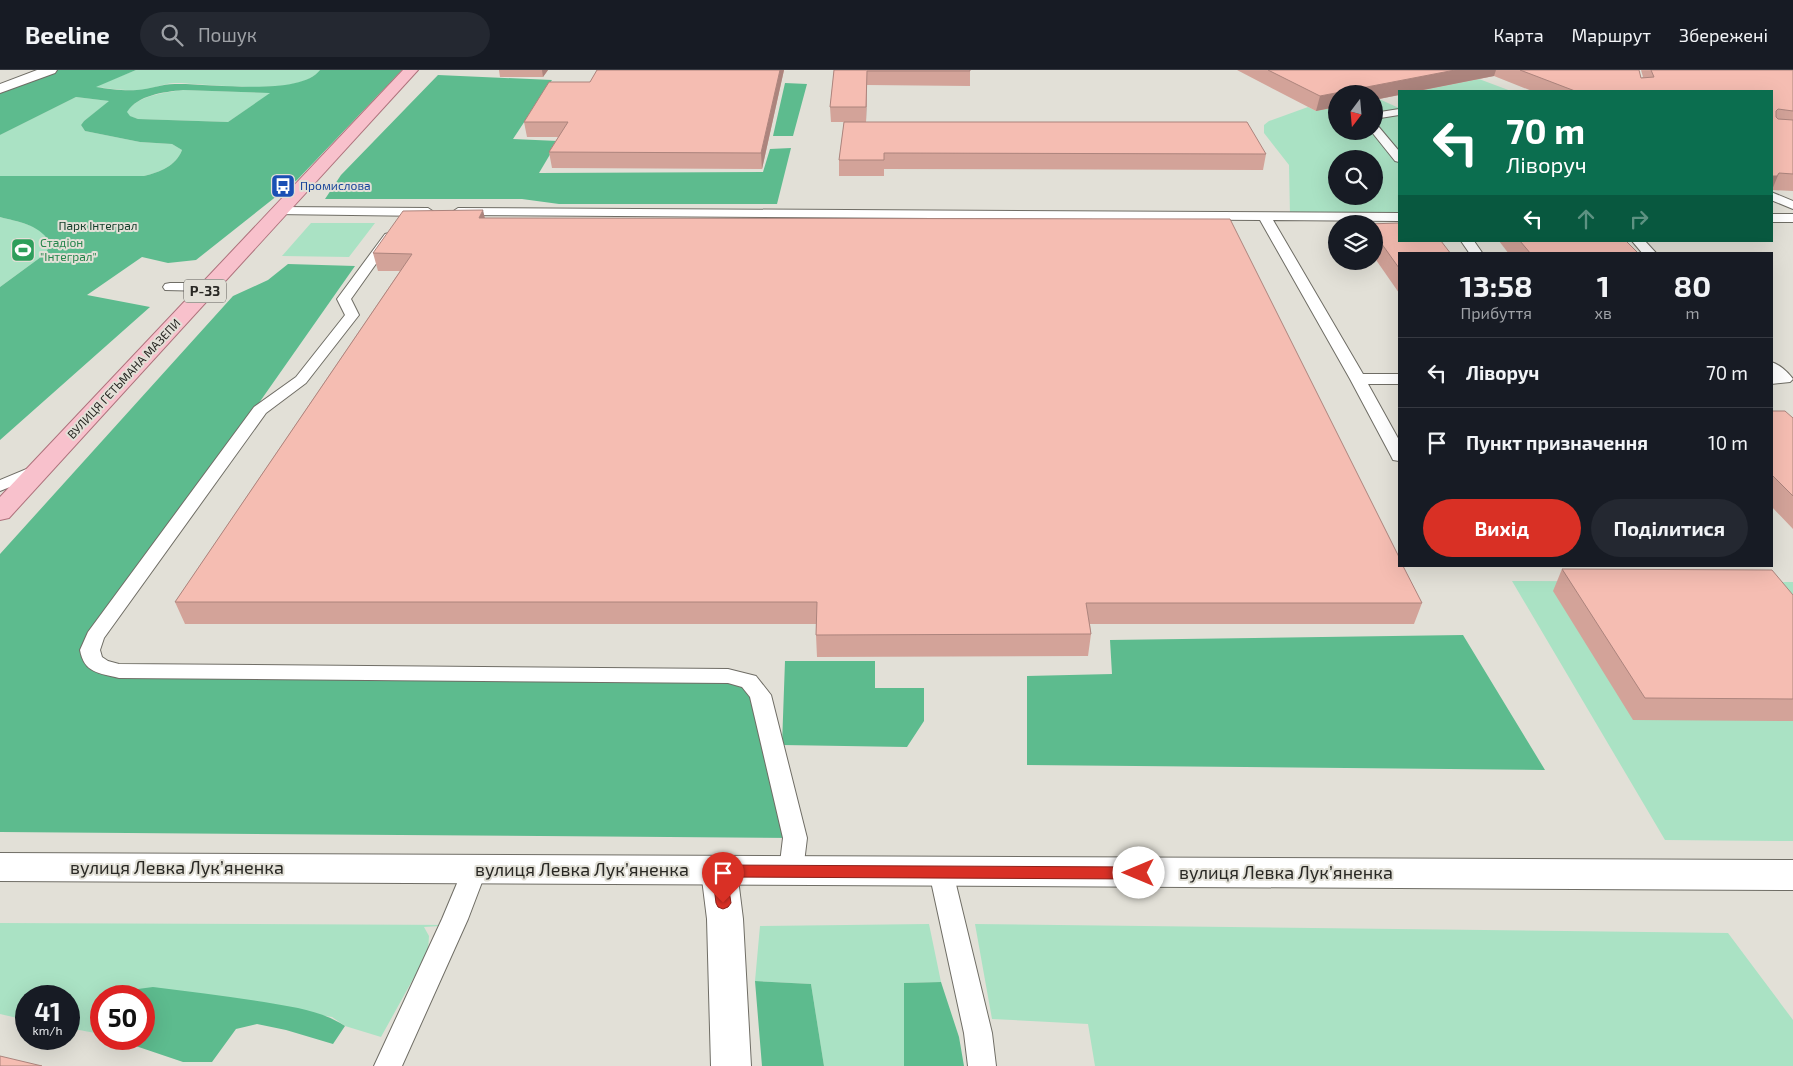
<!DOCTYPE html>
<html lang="uk">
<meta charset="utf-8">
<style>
:root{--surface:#171b24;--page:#242831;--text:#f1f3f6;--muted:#9ea1a6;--line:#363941;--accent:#d93025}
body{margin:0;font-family:"Exo 2",sans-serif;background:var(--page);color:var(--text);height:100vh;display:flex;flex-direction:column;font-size:19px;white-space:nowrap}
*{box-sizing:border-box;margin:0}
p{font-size:16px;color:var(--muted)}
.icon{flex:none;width:28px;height:28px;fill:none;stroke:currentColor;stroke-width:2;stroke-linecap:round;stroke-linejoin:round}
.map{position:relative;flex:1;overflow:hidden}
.panel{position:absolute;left:1398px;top:182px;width:375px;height:315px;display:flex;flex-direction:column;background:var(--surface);border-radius:0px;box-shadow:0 5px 20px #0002}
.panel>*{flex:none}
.banner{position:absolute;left:1398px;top:20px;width:375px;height:152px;border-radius:0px;box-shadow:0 5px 20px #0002;background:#0b6e4f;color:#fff;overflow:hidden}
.needle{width:32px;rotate:196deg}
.fabs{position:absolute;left:1328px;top:15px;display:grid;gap:10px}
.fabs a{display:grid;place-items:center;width:55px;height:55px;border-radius:50%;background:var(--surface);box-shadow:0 5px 20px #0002;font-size:25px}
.speed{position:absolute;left:15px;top:915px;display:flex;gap:10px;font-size:25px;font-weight:700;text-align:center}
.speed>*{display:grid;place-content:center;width:65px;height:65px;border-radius:50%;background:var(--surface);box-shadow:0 5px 20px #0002;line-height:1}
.speed small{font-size:12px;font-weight:400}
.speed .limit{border:8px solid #d22;background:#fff;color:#111}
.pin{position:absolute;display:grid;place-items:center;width:42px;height:42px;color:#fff;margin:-51px -21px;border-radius:50% 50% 50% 0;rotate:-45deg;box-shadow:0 0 5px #0007}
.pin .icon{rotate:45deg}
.me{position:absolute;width:55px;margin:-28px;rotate:270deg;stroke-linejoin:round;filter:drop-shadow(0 0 4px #0008)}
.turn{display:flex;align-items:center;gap:18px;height:105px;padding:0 25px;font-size:22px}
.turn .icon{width:65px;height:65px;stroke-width:2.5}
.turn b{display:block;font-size:35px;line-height:42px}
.lanes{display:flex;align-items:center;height:48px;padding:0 25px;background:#0003;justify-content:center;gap:25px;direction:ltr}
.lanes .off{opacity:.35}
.eta{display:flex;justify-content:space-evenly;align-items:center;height:85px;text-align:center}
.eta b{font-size:30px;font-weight:700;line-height:35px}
.action{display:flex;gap:10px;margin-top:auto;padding:10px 25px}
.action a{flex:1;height:58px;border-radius:30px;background:var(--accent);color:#fff;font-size:20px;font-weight:700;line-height:58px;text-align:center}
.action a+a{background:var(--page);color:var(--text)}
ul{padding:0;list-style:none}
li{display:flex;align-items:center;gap:15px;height:70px;padding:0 25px;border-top:1px solid var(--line)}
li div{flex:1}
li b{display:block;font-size:19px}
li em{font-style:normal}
header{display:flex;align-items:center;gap:30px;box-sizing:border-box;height:70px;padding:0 25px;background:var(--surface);border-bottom:1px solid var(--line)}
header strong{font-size:24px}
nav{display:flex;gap:28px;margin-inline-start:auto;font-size:18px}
.search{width:350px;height:45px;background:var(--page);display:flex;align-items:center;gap:12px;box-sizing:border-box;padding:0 18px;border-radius:28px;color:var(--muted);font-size:19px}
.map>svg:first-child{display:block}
.green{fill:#aae2c4;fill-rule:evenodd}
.forest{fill:#5dbb8e;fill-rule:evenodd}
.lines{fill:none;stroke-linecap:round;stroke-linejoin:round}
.lane-casing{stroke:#6f6d65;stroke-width:2}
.street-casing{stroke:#6f6d65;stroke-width:2}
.secondary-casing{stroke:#6f6d65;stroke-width:2}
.primary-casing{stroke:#ad717b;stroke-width:2}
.lane{fill:#fff;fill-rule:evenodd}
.street{fill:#fff;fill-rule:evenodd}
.secondary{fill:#fff;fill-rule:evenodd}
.primary{fill:#f8c1cc;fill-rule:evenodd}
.wall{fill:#d3a399}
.shaded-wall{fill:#ac847d}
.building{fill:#f5bdb2;stroke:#ac847d}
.route{fill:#d93025;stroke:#8d1f18}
.labels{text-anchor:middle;stroke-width:4;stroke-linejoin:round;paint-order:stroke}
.far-transit-label{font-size:12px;fill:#164399;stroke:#e2e0d7;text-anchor:start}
.far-park-label{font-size:12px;fill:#17402d;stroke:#e2e0d7}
.far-leisure-label{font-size:12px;fill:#27864d;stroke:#e2e0d7;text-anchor:start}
.far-street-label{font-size:12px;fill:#292824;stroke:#e2e0d7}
.shield{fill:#e2e0d7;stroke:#605f5a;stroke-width:1}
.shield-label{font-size:14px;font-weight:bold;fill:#292824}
.near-street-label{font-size:18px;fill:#292824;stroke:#e2e0d7}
</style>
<header>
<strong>Beeline</strong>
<div class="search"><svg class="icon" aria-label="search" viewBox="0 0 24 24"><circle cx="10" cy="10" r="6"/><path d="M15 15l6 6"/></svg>Пошук</div>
<nav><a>Карта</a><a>Маршрут</a><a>Збережені</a></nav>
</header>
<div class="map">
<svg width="1793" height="996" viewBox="0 0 1793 996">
<rect width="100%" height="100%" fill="#e2e0d7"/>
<path class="green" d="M136,0H320C300,28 208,13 174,13C162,14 149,20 137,20C123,21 108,18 94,17Z
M1479,9L1511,21H1418Z
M183,20L271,23L228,52L138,49L129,46L126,42C139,25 163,23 183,20Z
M76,27L110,31L84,51L81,55L85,61L140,72L172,74L182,80C176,96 160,102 144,106H0V65Z
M1379,29L1399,38V147L1290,146L1289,95L1264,63V55L1269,51L1308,37L1316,41L1336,37V61H1374V30ZM1336,89H1374V126H1336Z
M0,147C18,152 38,154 49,170V177L45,184L0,217Z
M311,153H375L349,187L282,186Z
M1512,511L1793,512V771L1665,770Z
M0,853L457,855L424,857L429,866L428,882L381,967L345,956L332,947L138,919L118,926H101V955L95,963L69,958V926H26V950L0,944Z
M929,854L941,912L904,913V996H824L811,914L755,911L760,856Z
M975,854L1728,863L1793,950V996H1095L1088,954L992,949Z"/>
<path class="forest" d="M51,0H136L96,17C108,19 124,21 137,20C150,19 162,14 175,14C208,13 300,27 320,0H402L297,110L196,190L168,193L142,187L87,225L150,237L0,370V217L45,184L49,177V171C38,154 18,152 0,147V106H144C160,102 176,96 182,80L172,74L140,72L85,61L81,55L84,51L109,31L76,27L0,65V19ZM183,20L269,23H270L228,52L138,49L130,46L127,42C138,25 163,22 183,20Z
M438,5L552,10L513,69L558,71L539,103L763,102L770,79L791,78L777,134H559L522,129H325L341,105Z
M785,13L807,14L793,66H773Z
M288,194L355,196L95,567L102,597L749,611L795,768L0,762V484L233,226L268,210Z
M1463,565L1545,700L1027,695V606L1112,604L1110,570Z
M785,591H875V618H924V651L907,677L782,675Z
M755,911L811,914L824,996H762Z
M941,912L959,967L964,996H904V913Z
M153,917C190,922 227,926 264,932C293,937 320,940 345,956L333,974L286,960L257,954L236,959L212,992H183L115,969H144V926H118L138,919Z"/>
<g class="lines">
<defs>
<path id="lane" d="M1399,39V45L1374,49V43Z
M1374,55L1378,56L1399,81V92L1395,91L1371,61H1374Z
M1771,122L1793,131V139L1771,130Z
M279,137L428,138L434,142L428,146L275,144L273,141Z
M458,138L1399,143V151L1273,150L1363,304H1399V314H1368L1399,370V391L1393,390L1391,386L1350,309L1260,150L454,145L452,142Z
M1771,144H1793V152H1771Z
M389,163L395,167L351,229L359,245L306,313L266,343L104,568L100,580L102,587L108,591L119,594L728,599L756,606L771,625L807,768L803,801L800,808L791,811L782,808L779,801L783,768L750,627L742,617L728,613L119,608C99,603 84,603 80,580L88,562L254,337L296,307L345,245L337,229L385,164Z
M1461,171H1474L1483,184H1470Z
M1632,171H1645L1657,184H1643Z
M170,213H209L216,217L209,221L165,220L163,217L165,214Z
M1771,292C1779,294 1788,302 1793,309L1790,312L1771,314Z
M41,393L47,394L49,398L47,402L0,421V410Z
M475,789L484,792L487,799L468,849L402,996H374L442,849L463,799L466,792Z
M941,792L950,795L953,802L992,963L996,996H968L964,963L929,802L932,795Z"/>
<path id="street" d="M37,0H57L55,3L0,23V14Z
M719,786L732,791L737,801L743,849L751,996H711L707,849L701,801L706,791Z"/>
<path id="secondary" d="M0,783L1793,790V820L0,811Z"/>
<path id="primary" d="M403,0H418L9,448L0,450V427Z"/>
</defs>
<use href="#lane" class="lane-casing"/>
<use href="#street" class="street-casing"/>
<use href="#secondary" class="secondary-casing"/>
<use href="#primary" class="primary-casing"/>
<use href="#lane" class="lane"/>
<use href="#street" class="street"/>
<use href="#secondary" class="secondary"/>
<use href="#primary" class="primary"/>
</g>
<path class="wall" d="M499,0H548L543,7H500Z
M597,0H784L762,99L552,98L549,82L558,67H527L524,52L590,12Z
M834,0H970V16L867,15L866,52L1266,84L1263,100L884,99V106H839V90L844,52H831L830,37Z
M1237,0H1639L1641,8L1643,7L1641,0H1793V121L1772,120L1771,21H1532L1494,6L1418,21H1399V25L1374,30L1336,24V37L1316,41Z
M485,148L1422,533L1414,554H1090L1091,564L1088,586L817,587L816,565V554H185L175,532L400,201H378L373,183Z
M1374,154L1399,184V223L1374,187Z
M1499,171H1626L1639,184H1509Z
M1771,341L1793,348V459L1771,436Z
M1562,499L1793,525V651L1633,650L1553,521Z"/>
<path class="shaded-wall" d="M542,0H548L543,7Z
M780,0H784L762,99L761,83Z
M1455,0H1496L1494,6L1418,21H1399V25L1374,30V24H1336V37L1316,41L1320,26Z
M867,1V15L866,52V37Z
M1779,103L1772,120L1771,121V106Z
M483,140L487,157L479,148Z"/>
<path class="building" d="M597,0H780L761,83L549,82L568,52H524L549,12H590Z
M834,0H970V1H867L866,37H830Z
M1268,0H1455L1320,26Z
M1520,0H1639L1641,8L1654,7L1651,0H1793V41L1778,39L1776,41V47L1778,49L1793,50V104L1779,103L1777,106H1771V21H1575Z
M844,52H1247L1266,84L884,83V90H839Z
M483,140L479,148L1230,149L1399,487V496H1403L1422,533H1086L1091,564L816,565L817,532H175L412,184L373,183L403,141Z
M1399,153V171H1441L1451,184H1399V198L1374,163V154H1367Z
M1520,171H1626L1639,184H1531Z
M1771,341H1785L1793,348V426L1771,404Z
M1562,499L1772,500L1793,525V629L1645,628Z
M0,986L42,996H0Z"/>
<path class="route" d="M719,795L1139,797L1145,799L1147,803L1145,807L1139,809L727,807L731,833L728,837L723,839L718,837L716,833L712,801L714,796Z"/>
<defs>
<symbol id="bus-square" viewBox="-11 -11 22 22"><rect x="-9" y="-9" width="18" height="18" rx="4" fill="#1a4fb4" stroke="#e2e0d7"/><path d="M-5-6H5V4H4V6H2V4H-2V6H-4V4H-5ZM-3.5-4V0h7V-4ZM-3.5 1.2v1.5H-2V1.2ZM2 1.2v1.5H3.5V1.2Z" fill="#fff"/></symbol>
<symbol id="stadium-square" viewBox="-11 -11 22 22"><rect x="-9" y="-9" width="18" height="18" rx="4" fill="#2e9e5b" stroke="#e2e0d7"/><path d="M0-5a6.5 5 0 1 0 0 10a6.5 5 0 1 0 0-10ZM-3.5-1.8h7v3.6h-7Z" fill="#fff"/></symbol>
</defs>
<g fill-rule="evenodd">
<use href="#bus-square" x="269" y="102" width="28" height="28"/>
<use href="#stadium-square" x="9" y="166" width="28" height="28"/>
</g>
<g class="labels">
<g class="far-transit-label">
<text x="300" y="120">Промислова</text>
</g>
<g class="far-park-label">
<text x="98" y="160">Парк Інтеграл</text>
</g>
<g class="far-leisure-label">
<text x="40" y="177">Стадіон<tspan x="40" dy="14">"Інтеграл"</tspan></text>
</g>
<g class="far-street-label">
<text transform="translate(124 309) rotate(-47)" y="4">ВУЛИЦЯ ГЕТЬМАНА МАЗЕПИ</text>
</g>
<rect class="shield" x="184" y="209.5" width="42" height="23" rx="4"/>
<g class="shield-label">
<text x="205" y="226">Р-33</text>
</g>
<g class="near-street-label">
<text x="177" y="804">вулиця Левка Лукʼяненка</text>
<text x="582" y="806">вулиця Левка Лукʼяненка</text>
<text x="1286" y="809">вулиця Левка Лукʼяненка</text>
</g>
</g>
</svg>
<div class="fabs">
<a><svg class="needle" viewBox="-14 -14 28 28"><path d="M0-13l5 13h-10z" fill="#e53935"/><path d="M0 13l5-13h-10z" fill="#9ea1a6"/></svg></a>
<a><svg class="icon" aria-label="search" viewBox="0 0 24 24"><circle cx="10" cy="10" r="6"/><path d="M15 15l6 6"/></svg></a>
<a><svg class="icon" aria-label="layers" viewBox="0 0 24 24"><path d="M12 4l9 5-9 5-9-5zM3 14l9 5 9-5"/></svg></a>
</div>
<div class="speed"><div>41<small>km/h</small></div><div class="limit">50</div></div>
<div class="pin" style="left:723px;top:833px;background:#d93025"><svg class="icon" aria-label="arrive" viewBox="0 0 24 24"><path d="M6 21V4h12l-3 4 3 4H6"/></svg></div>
<svg class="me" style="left:1139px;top:803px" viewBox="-20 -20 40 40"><circle r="19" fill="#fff"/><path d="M0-13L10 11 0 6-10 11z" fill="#d93025"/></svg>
<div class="banner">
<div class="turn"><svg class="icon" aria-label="left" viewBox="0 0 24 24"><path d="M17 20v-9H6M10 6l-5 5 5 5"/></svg><div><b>70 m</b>Ліворуч</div></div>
<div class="lanes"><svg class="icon" aria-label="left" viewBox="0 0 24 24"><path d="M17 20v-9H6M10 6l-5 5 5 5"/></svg><svg class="icon off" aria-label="ahead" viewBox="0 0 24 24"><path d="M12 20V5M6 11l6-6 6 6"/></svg><svg class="icon off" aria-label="right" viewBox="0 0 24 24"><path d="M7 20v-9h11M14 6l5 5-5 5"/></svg></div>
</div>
<section class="panel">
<div class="eta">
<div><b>13:58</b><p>Прибуття</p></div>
<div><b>1</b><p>хв</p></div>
<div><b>80</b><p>m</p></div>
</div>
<ul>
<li><svg class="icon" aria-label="left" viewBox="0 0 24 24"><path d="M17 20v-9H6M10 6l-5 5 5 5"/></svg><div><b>Ліворуч</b></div><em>70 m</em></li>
<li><svg class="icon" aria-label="arrive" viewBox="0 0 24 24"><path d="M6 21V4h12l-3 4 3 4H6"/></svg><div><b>Пункт призначення</b></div><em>10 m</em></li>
</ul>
<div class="action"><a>Вихід</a><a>Поділитися</a></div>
</section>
</div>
